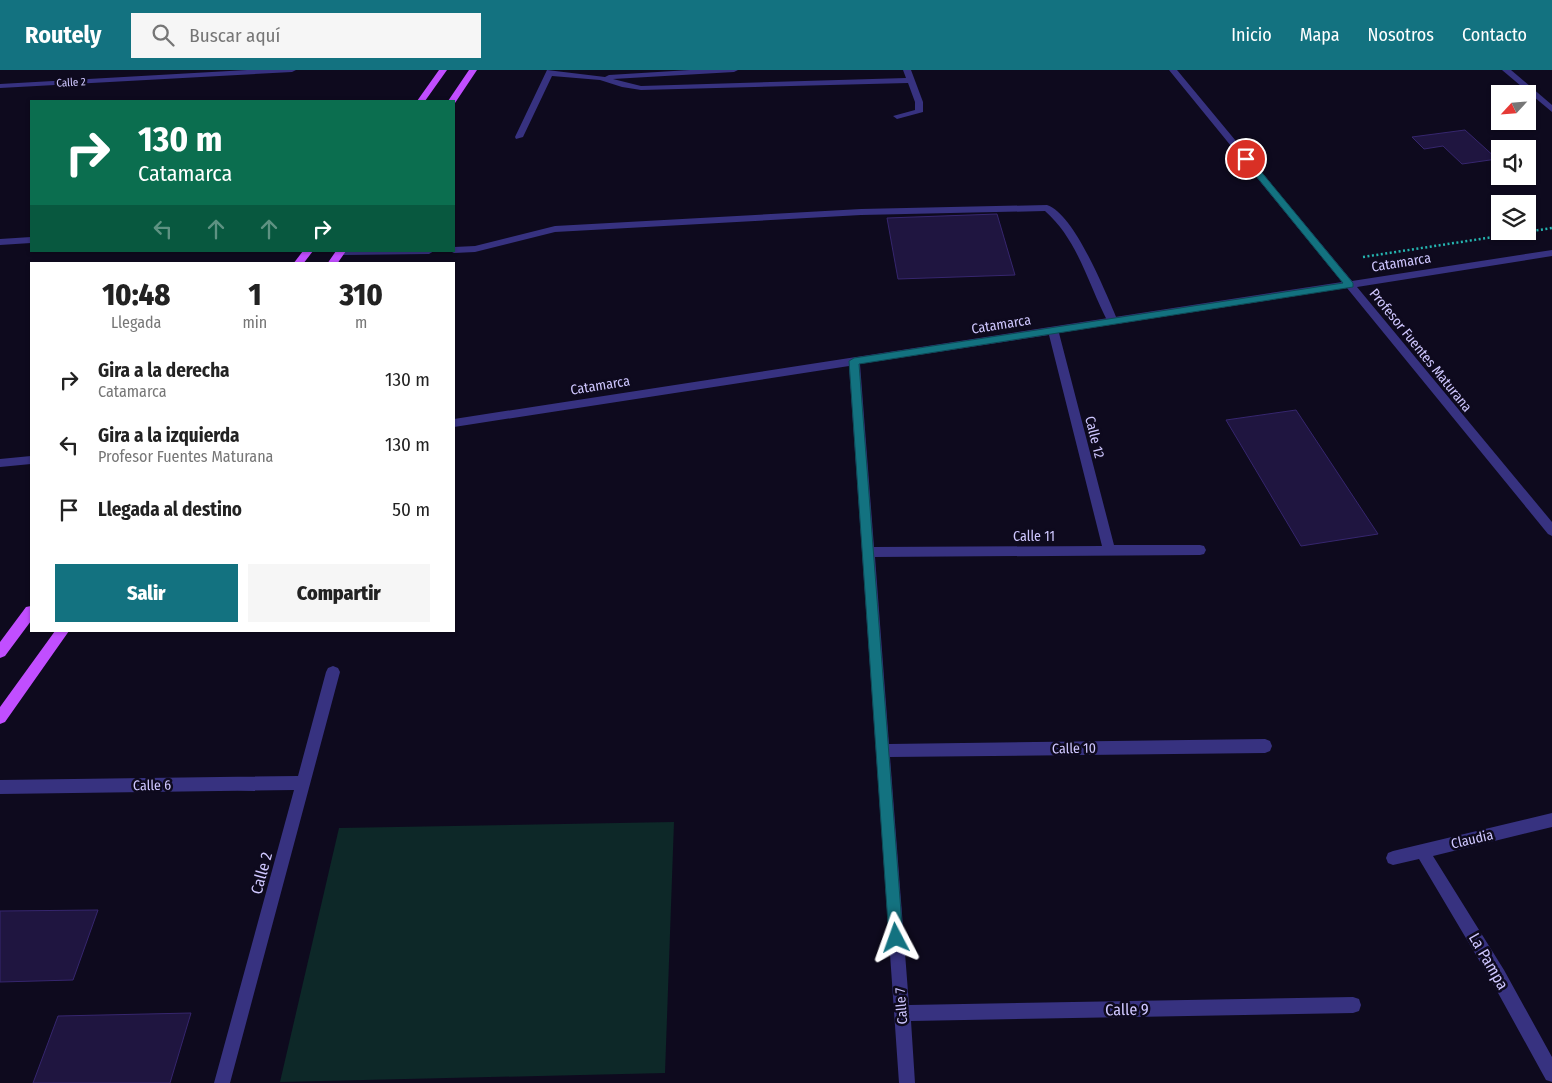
<!DOCTYPE html>
<html lang="es">
<meta charset="utf-8">
<style>
:root{--surface:#fff;--page:#f6f6f6;--text:#222;--muted:#767676;--accent:#137280}
body{margin:0;font-family:"Fira Sans Condensed",sans-serif;background:var(--page);color:var(--text);height:100vh;display:flex;flex-direction:column;font-size:19px;white-space:nowrap}
*{box-sizing:border-box;margin:0}
p{font-size:16px;color:var(--muted)}
.icon{flex:none;width:28px;height:28px;fill:none;stroke:currentColor;stroke-width:2;stroke-linecap:round;stroke-linejoin:round}
.map{position:relative;flex:1;overflow:hidden}
.sheet{position:absolute;left:30px;top:192px;width:425px;height:370px;display:flex;flex-direction:column;background:var(--surface);border-radius:0px;box-shadow:0 1px 4px #0004}
.sheet>*{flex:none}
.banner{position:absolute;left:30px;top:30px;width:425px;height:152px;border-radius:0px;box-shadow:0 1px 4px #0004;background:#0b6e4f;color:#fff;overflow:hidden}
.needle{width:32px;rotate:244deg}
.buttons{position:absolute;left:1491px;top:15px;display:grid;gap:10px}
.buttons a{display:grid;place-items:center;width:45px;height:45px;border-radius:0px;background:var(--surface);box-shadow:0 1px 4px #0004;font-size:25px}
.pin{position:absolute;display:grid;place-items:center;width:42px;height:42px;color:#fff;margin:-21px;border:2px solid #fff;border-radius:50%;box-shadow:0 1px 5px #0007}
.me{position:absolute;width:55px;margin:-28px;rotate:356deg;stroke-linejoin:round;filter:drop-shadow(0 0 4px #0008)}
.turn{display:flex;align-items:center;gap:18px;height:105px;padding:0 25px;font-size:22px}
.turn .icon{width:65px;height:65px;stroke-width:2.5}
.turn b{display:block;font-size:35px;line-height:42px}
.lanes{display:flex;align-items:center;height:48px;padding:0 25px;background:#0003;justify-content:center;gap:25px;direction:ltr}
.lanes .off{opacity:.35}
.eta{display:flex;justify-content:space-evenly;align-items:center;height:85px;text-align:center}
.eta b{font-size:30px;font-weight:800;line-height:35px}
.cta{display:flex;gap:10px;margin-top:auto;padding:10px 25px}
.cta a{flex:1;height:58px;border-radius:0px;background:var(--accent);color:#fff;font-size:20px;font-weight:800;line-height:58px;text-align:center}
.cta a+a{background:var(--page);color:var(--text)}
ul{padding:0;list-style:none}
li{display:flex;align-items:center;gap:15px;height:65px;padding:0 25px}
li div{flex:1}
li b{display:block;font-size:19px}
li em{font-style:normal}
header{display:flex;align-items:center;gap:30px;box-sizing:border-box;height:70px;padding:0 25px;background:var(--accent);color:#fff}
header strong{font-size:24px}
nav{display:flex;gap:28px;margin-inline-start:auto;font-size:18px}
.search{width:350px;height:45px;background:var(--page);display:flex;align-items:center;gap:12px;box-sizing:border-box;padding:0 18px;border-radius:0px;color:var(--muted);font-size:19px}
.map>svg:first-child{display:block}
.green{fill:#0d2828}
.building{fill:#1f1540;stroke:#36266e}
.lines{fill:none;stroke-linecap:round;stroke-linejoin:round}
.path{stroke:#25b5b0;stroke-width:2.5;stroke-dasharray:2 2.5;stroke-linecap:butt}
.service{fill:#373280;fill-rule:evenodd}
.minor{fill:#373280;fill-rule:evenodd}
.tertiary{fill:#373280;fill-rule:evenodd}
.primary{fill:#c14eff;fill-rule:evenodd}
.route{fill:#137280;stroke:#0c4a53}
.labels{text-anchor:middle;stroke-width:5;stroke-linejoin:round;paint-order:stroke}
.far-street-label{font-size:11px;fill:#cfc7ff;stroke:#0e0a1e}
.street-label{font-size:14px;fill:#cfc7ff;stroke:#0e0a1e}
.near-street-label{font-size:16px;fill:#cfc7ff;stroke:#0e0a1e}
</style>
<header>
<strong>Routely</strong>
<div class="search"><svg class="icon" aria-label="search" viewBox="0 0 24 24"><circle cx="10" cy="10" r="6"/><path d="M15 15l6 6"/></svg>Buscar aquí</div>
<nav><a>Inicio</a><a>Mapa</a><a>Nosotros</a><a>Contacto</a></nav>
</header>
<div class="map">
<svg width="1552" height="1013" viewBox="0 0 1552 1013">
<rect width="100%" height="100%" fill="#0e0a1e"/>
<path class="green" d="M674,752L665,1003L280,1012L339,758Z"/>
<path class="building" d="M1465,60L1497,89L1462,94L1443,76L1424,79L1412,67Z
M997,144L1015,205L898,209L887,148Z
M1296,340L1378,464L1301,476L1226,350Z
M98,840L73,910L0,912V841Z
M191,943L170,1013H33L58,946Z"/>
<g class="lines">
<path class="path" d="M1363,187L1552,158"/>
<path class="service" d="M547,0L605,7L609,5L690,0H738L734,2L613,9L641,16L906,8L903,0H911L923,32V42L897,49L893,46L915,40V32L908,13L641,20L622,17L600,10L552,6L523,67L516,69L515,67Z
M1047,135C1075,144 1106,224 1118,251L1117,254H1109C1088,215 1079,171 1045,141L861,145L555,162L475,182L454,183L450,181H454V177L475,176L555,156L861,139Z
M337,181H434L429,184L341,185L338,184Z"/>
<path class="minor" d="M247,0H296L292,2L0,18V14Z
M1169,0H1177L1352,211L1552,180V186L1357,217L1552,452V466L1548,464L1347,218L1059,263L1114,475H1200L1204,476L1206,480L1204,484L1200,485L875,487L889,674L1265,669L1270,671L1272,676L1270,681L1265,683L890,687L909,935L1353,927L1359,929L1361,935L1359,941L1353,943L911,951L915,1013H899L849,296L454,357V349L1342,212ZM1049,265L1102,476L874,477L860,294Z
M31,167V173L0,175V169Z
M31,386V394L0,397V389Z
M333,596L338,598L340,602L230,1013H214L294,720L0,724V710L298,706L326,602L328,598Z
M1552,743V757L1433,786L1504,900L1552,987V1012L1546,1010L1492,912L1419,789L1393,795L1388,793L1386,788L1388,783L1393,781Z"/>
<path class="tertiary" d="M1502,0H1511L1552,35V42Z"/>
<path class="primary" d="M439,0H447L425,31H417Z
M469,0H477L455,33L448,31Z
M303,181H313L303,194H293Z
M336,181H346L337,194H327Z
M31,536V551L5,586L0,588V572L26,537Z
M55,561H69L5,652L0,654V637Z"/>
</g>
<path class="route" d="M1243,87H1249L1353,213V217L859,294L903,868L901,873L896,875L891,873L889,868L849,291L854,288L1343,213L1243,90Z"/>
<g class="labels">
<g class="far-street-label">
<text transform="translate(71 12) rotate(-3)" y="4">Calle 2</text>
</g>
<g class="street-label">
<text transform="translate(1401 192) rotate(-9)" y="5">Catamarca</text>
<text transform="translate(1001 254) rotate(-9)" y="5">Catamarca</text>
<text transform="translate(1421 280) rotate(51)" y="5">Profesor Fuentes Maturana</text>
<text transform="translate(600 315) rotate(-9)" y="5">Catamarca</text>
<text transform="translate(1095 367) rotate(76)" y="5">Calle 12</text>
<text x="1034" y="471">Calle 11</text>
<text transform="translate(1074 678) rotate(-1)" y="5">Calle 10</text>
<text transform="translate(152 715) rotate(-1)" y="5">Calle 6</text>
<text transform="translate(1472 769) rotate(-13)" y="5">Claudia</text>
<text transform="translate(901 936) rotate(-94)" y="5">Calle 7</text>
</g>
<g class="near-street-label">
<text transform="translate(261 803) rotate(-75)" y="6">Calle 2</text>
<text transform="translate(1489 891) rotate(60)" y="6">La Pampa</text>
<text transform="translate(1127 939) rotate(-1)" y="6">Calle 9</text>
</g>
</g>
</svg>
<div class="buttons">
<a><svg class="needle" viewBox="-14 -14 28 28"><path d="M0-13l5 13h-10z" fill="#e53935"/><path d="M0 13l5-13h-10z" fill="#767676"/></svg></a>
<a><svg class="icon" aria-label="sound" viewBox="0 0 24 24"><path d="M4 9h4l5-4v14l-5-4H4zM17 9q2 3 0 6"/></svg></a>
<a><svg class="icon" aria-label="layers" viewBox="0 0 24 24"><path d="M12 4l9 5-9 5-9-5zM3 14l9 5 9-5"/></svg></a>
</div>
<div class="pin" style="left:1246px;top:89px;background:#d93025"><svg class="icon" aria-label="arrive" viewBox="0 0 24 24"><path d="M6 21V4h12l-3 4 3 4H6"/></svg></div>
<svg class="me" style="left:896px;top:868px" viewBox="-20 -20 40 40"><path d="M0-17L14 15 0 8-14 15z" fill="#137280" stroke="#fff" stroke-width="4"/></svg>
<div class="banner">
<div class="turn"><svg class="icon" aria-label="right" viewBox="0 0 24 24"><path d="M7 20v-9h11M14 6l5 5-5 5"/></svg><div><b>130 m</b>Catamarca</div></div>
<div class="lanes"><svg class="icon off" aria-label="left" viewBox="0 0 24 24"><path d="M17 20v-9H6M10 6l-5 5 5 5"/></svg><svg class="icon off" aria-label="ahead" viewBox="0 0 24 24"><path d="M12 20V5M6 11l6-6 6 6"/></svg><svg class="icon off" aria-label="ahead" viewBox="0 0 24 24"><path d="M12 20V5M6 11l6-6 6 6"/></svg><svg class="icon" aria-label="right" viewBox="0 0 24 24"><path d="M7 20v-9h11M14 6l5 5-5 5"/></svg></div>
</div>
<section class="sheet">
<div class="eta">
<div><b>10:48</b><p>Llegada</p></div>
<div><b>1</b><p>min</p></div>
<div><b>310</b><p>m</p></div>
</div>
<ul>
<li><svg class="icon" aria-label="right" viewBox="0 0 24 24"><path d="M7 20v-9h11M14 6l5 5-5 5"/></svg><div><b>Gira a la derecha</b><p>Catamarca</p></div><em>130 m</em></li>
<li><svg class="icon" aria-label="left" viewBox="0 0 24 24"><path d="M17 20v-9H6M10 6l-5 5 5 5"/></svg><div><b>Gira a la izquierda</b><p>Profesor Fuentes Maturana</p></div><em>130 m</em></li>
<li><svg class="icon" aria-label="arrive" viewBox="0 0 24 24"><path d="M6 21V4h12l-3 4 3 4H6"/></svg><div><b>Llegada al destino</b></div><em>50 m</em></li>
</ul>
<div class="cta"><a>Salir</a><a>Compartir</a></div>
</section>
</div>
